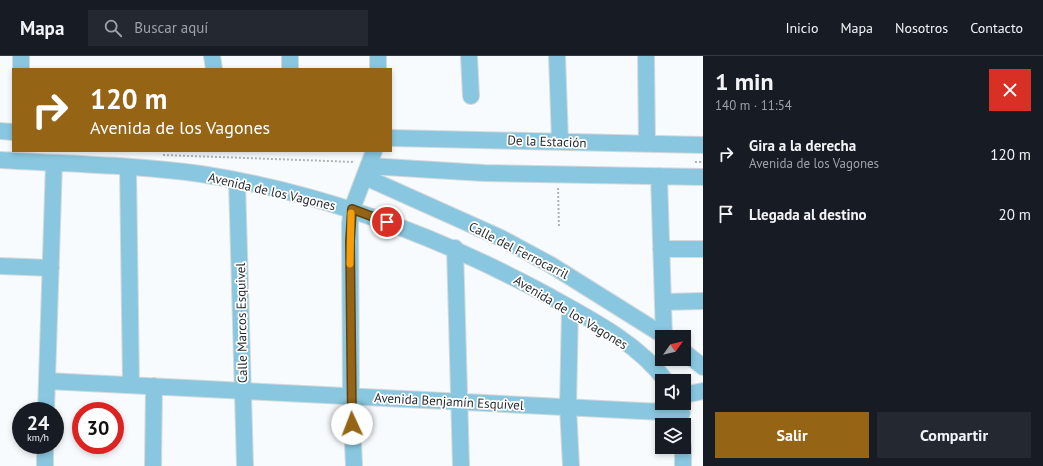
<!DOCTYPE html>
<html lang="es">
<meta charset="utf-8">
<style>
:root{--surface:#171b24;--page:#242831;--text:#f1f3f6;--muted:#9ea1a6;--line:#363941;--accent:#956515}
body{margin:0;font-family:"PT Sans",sans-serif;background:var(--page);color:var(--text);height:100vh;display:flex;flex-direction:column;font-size:15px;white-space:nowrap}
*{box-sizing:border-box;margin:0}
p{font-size:13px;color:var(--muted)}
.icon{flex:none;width:22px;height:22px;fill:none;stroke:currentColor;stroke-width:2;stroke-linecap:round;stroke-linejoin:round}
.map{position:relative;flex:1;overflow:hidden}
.panel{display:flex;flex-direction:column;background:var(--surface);width:340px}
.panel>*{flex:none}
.hud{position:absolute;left:12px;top:12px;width:380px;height:84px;border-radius:0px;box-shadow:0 2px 6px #0003;background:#956515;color:#fff;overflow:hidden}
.needle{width:26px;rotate:56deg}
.tools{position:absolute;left:655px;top:274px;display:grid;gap:8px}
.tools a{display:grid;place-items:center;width:36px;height:36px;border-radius:0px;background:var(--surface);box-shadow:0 2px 6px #0003;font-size:20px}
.speed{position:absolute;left:12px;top:346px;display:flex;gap:8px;font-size:20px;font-weight:700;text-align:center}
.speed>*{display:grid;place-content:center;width:52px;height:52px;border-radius:50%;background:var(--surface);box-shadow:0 2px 6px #0003;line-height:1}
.speed small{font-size:10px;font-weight:400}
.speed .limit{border:6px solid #d22;background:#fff;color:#111}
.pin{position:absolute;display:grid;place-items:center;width:34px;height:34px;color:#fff;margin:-17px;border:2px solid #fff;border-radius:50%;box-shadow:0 1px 4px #0007}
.me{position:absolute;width:44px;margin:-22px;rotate:358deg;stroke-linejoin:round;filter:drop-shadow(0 0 3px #0008)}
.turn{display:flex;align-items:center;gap:14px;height:84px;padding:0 12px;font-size:18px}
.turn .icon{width:52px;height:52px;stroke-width:2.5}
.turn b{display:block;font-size:28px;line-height:34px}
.round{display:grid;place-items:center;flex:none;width:42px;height:42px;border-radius:0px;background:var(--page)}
.summary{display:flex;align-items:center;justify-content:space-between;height:68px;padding:0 12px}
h1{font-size:24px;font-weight:700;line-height:30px}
.primary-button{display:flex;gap:8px;margin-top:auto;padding:8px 12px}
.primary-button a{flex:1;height:46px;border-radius:0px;background:var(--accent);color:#fff;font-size:16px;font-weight:700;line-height:46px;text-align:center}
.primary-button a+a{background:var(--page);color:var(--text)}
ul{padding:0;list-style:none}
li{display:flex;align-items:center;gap:12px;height:60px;padding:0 12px}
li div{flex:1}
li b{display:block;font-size:15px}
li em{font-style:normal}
header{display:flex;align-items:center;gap:24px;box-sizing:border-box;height:56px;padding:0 20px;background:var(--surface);border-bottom:1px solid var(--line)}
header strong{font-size:19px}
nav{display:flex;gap:22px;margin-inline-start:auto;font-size:14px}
.search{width:280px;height:36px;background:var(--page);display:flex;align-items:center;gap:10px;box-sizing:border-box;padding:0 14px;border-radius:0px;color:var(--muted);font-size:15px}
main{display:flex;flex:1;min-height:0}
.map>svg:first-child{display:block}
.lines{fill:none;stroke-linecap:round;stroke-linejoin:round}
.minor-casing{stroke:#d4d9db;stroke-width:18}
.path{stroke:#aeb3b6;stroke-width:2;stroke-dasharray:2 2;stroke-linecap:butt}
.minor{stroke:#88c7df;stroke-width:16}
.route-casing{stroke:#61420e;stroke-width:10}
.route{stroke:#956515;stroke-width:7}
.slow{stroke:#f59e0b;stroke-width:7}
.labels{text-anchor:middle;stroke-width:3.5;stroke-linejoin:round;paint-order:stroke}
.street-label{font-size:13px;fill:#1f272b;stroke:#fff}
</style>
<header>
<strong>Mapa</strong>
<div class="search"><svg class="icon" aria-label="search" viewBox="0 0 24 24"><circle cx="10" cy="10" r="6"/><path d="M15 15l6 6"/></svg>Buscar aquí</div>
<nav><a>Inicio</a><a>Mapa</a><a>Nosotros</a><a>Contacto</a></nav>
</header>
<main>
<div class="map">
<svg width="703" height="410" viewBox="0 0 703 410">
<rect width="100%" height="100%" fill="#f7fbfd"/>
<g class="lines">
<defs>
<path id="minor" d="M212,0L214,13
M290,0V13
M378,0V13
M469,0L471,40
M557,0L560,85
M646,0L647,87
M21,13V0
M0,75L13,76
M391,82L703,89
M0,104C67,108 135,109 201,118C325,137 438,180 547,239C588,262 637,286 666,325
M369,110L484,117L703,121
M128,112L131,329
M659,120L664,280
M365,121L501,182L551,209L666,281
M237,125L245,410
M455,192L461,410
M661,193H703
M0,210L51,212
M663,246L703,245
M570,253L568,351L571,410
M684,296L703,311
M47,325L682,357
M684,339L703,335
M46,355L54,107
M683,391V410
M45,410V389
M153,410L154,330
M354,410L351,340L350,168L352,153L374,95"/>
</defs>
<use href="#minor" class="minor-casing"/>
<path class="path" d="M163,99L355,106
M695,106H703
M558,132L559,172"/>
<use href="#minor" class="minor"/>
</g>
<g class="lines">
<defs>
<path id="route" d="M352,368L350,185L352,153L387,166"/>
</defs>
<use href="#route" class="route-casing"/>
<use href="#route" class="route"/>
<path class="slow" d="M350,208L351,157"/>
</g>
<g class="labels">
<g class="street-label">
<text transform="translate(547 85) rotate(2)" y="5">De la Estación</text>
<text transform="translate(272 135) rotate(13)" y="5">Avenida de los Vagones</text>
<text transform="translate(519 194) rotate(27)" y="5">Calle del Ferrocarril</text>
<text transform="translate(571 256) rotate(31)" y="5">Avenida de los Vagones</text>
<text transform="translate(241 267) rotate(-91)" y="5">Calle Marcos Esquivel</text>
<text transform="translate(449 345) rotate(3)" y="5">Avenida Benjamín Esquivel</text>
</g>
</g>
</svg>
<div class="tools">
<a><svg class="needle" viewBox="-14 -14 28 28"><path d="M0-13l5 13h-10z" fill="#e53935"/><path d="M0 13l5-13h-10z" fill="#9ea1a6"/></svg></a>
<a><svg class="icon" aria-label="sound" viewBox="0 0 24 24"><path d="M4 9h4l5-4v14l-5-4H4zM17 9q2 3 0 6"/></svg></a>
<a><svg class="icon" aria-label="layers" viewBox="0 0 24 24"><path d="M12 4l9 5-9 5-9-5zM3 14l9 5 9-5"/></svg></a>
</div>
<div class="speed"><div>24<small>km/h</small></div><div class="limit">30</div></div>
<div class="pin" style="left:387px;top:166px;background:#d93025"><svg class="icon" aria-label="arrive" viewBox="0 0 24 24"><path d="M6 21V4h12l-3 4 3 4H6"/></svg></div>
<svg class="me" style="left:352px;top:368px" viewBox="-20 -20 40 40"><circle r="19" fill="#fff"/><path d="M0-13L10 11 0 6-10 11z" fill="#956515"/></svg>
<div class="hud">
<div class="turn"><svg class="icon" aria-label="right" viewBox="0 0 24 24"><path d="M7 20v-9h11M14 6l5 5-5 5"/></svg><div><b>120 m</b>Avenida de los Vagones</div></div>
</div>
</div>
<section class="panel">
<div class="summary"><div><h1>1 min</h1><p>140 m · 11:54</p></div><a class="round" style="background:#d93025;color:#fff"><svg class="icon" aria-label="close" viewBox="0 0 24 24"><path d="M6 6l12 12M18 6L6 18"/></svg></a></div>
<ul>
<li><svg class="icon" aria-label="right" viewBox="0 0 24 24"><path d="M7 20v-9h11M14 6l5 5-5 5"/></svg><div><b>Gira a la derecha</b><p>Avenida de los Vagones</p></div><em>120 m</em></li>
<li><svg class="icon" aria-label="arrive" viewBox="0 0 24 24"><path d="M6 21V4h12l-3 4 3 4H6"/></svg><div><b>Llegada al destino</b></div><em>20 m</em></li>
</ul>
<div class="primary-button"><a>Salir</a><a>Compartir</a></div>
</section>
</main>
